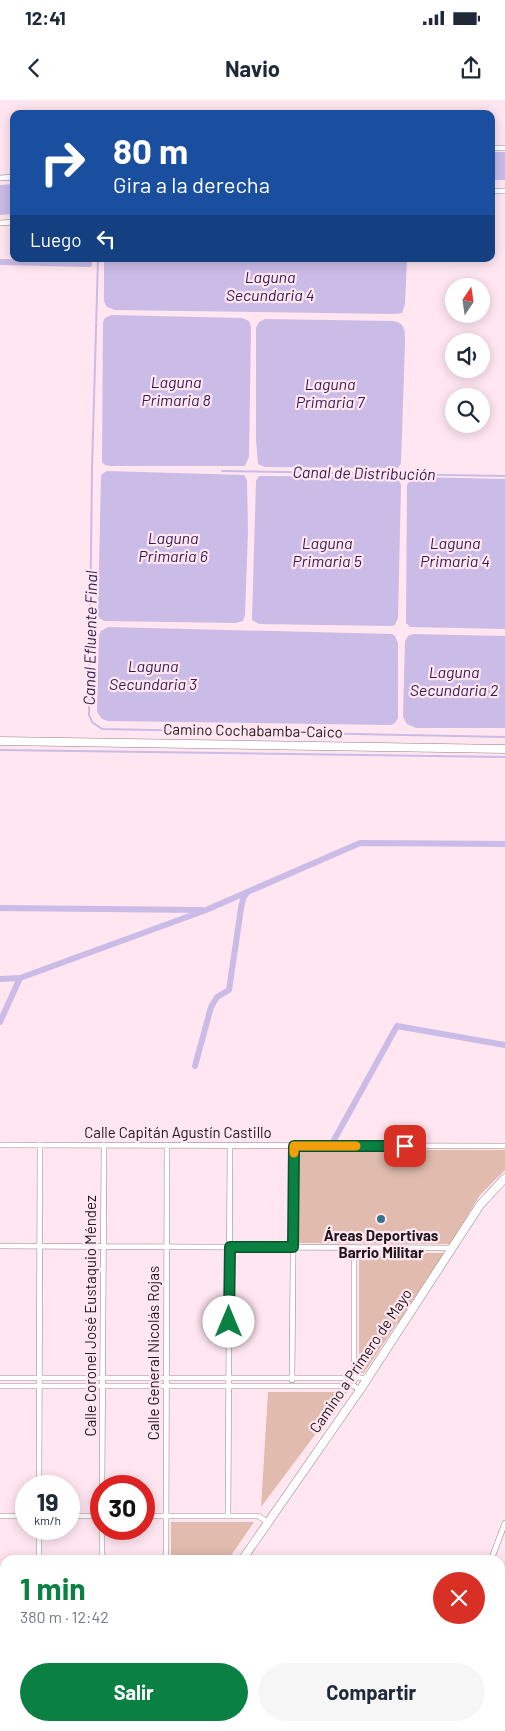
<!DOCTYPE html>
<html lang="es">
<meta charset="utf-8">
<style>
:root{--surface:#fff;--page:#f6f6f7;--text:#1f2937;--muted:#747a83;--accent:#0b8043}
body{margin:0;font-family:Barlow,sans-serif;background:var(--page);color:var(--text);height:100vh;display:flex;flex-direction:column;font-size:19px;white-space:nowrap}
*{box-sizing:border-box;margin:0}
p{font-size:16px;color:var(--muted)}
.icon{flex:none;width:28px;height:28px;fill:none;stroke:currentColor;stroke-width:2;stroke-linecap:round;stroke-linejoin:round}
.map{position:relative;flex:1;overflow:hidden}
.details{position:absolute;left:0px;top:1455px;width:505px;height:176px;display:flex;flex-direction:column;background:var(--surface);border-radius:15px 15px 0 0;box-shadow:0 2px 12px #0003}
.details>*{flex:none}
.guide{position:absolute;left:10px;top:10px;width:485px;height:152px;border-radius:10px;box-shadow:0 2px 12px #0003;background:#1a4fa0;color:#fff;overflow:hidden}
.needle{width:32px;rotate:13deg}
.fabs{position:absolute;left:445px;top:178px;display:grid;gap:10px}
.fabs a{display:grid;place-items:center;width:45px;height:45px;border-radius:50%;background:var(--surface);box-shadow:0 2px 12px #0003;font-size:25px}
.speed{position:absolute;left:15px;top:1375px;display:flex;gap:10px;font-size:25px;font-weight:700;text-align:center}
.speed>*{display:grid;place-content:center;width:65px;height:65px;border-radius:50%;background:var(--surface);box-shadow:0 2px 12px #0003;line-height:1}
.speed small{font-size:12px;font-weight:400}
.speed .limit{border:8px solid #d22;background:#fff;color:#111}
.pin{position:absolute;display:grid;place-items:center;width:42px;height:42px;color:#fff;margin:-21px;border-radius:10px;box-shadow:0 2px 8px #0006}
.me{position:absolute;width:55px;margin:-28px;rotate:0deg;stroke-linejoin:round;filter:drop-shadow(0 0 4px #0008)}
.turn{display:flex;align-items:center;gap:18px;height:105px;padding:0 20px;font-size:22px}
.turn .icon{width:65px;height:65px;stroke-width:2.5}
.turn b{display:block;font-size:35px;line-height:42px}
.then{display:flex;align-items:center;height:48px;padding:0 20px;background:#0003;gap:10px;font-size:19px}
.round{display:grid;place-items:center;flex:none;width:52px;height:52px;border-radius:26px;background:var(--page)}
.summary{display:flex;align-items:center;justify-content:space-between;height:85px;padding:0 20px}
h1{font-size:30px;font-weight:700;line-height:38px;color:var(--accent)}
.cta{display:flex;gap:10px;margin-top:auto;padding:10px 20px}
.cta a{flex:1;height:58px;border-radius:30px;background:var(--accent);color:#fff;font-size:20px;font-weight:700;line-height:58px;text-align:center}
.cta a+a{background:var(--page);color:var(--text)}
.status{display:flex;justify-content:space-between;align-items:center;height:35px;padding:0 25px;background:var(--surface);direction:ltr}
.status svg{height:14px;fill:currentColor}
header{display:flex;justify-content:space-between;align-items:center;height:65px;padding:0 20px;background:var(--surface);font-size:22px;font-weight:700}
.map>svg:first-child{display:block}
.green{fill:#e0bbae}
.water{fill:#cabbe7}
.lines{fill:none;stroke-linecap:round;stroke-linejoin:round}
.stream{stroke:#cabbe7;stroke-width:2}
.canal{stroke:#cabbe7;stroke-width:6}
.minor-casing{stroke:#957f88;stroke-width:6}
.secondary-casing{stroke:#957f88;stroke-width:9}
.primary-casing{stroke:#957f88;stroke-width:9}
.minor{stroke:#fff;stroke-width:5}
.secondary{stroke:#fff;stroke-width:8}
.primary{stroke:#fff;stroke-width:8}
.route-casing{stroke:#07532c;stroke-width:12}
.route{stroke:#0b8043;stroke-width:9}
.slow{stroke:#f59e0b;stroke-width:9}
.poi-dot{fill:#36748a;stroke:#ffe6f0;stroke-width:2}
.labels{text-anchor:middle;stroke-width:4.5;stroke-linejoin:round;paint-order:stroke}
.street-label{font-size:15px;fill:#20171b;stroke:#ffe6f0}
.poi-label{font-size:15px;font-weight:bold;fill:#20171b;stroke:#ffe6f0}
.water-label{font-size:16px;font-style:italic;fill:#311b4f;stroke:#ffe6f0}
</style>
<div class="status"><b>12:41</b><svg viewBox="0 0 49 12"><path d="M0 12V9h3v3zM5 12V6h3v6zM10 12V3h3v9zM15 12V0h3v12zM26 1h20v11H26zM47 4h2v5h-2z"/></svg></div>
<header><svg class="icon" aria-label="back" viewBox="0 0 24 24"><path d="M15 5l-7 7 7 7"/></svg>Navio<svg class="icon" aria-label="share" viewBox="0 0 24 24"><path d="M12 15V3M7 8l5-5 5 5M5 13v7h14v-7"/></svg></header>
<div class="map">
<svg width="505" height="1631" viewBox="0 0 505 1631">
<rect width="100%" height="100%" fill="#ffe6f0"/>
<path class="green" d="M297,1050H505V1070L480,1095L450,1144L297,1143Z
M359,1153H444L401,1218V1223H397L364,1273H359Z
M268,1292H347L261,1407Z
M171,1422H254L228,1460H171Z
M303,1626H327V1631H302Z"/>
<path class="water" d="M491,52H505V80H491Z
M14,84V114L0,115V85Z
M104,159H407L405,204L402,213L394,214L115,210L107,207L104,201Z
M111,215L242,218L249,221L251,227L249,357L245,366H110L105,365L102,362L103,222L105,218Z
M265,219L393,221C406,223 405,232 405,243L401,363L398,368L265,367L258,364L256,340V228L259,222Z
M107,371L244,375L247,380L248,431L245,515L243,521L236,523L104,521L99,518L98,515L101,376L102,374Z
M259,376L392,377L399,381L401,385L398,518L395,525L391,526L259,524L252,520L256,381Z
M414,377L505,379V529L410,527L406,523L407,385L411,379Z
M108,527L392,534L395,536L398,543V618L395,623L391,625L108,621L102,619L97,612L99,535L101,531Z
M413,534L505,536V628H416L407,624L403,617L405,541L408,536Z"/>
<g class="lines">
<path class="stream" d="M98,159L92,369L89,615L92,622L102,629L505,637
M222,371L505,376
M0,650L505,657"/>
<path class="canal" d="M0,162L89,164
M0,808L202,810
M0,879L20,878L206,810L360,743L505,744
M0,922L20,878
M195,966L211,907L217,897L229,890L241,808L243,799L247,792
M334,1040L397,926L505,945"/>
<defs>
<path id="minor" d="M491,48H505
M0,78L14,77
M491,91H505
M0,123L14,122
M0,1045L505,1046
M0,1146L452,1148
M354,1147V1281
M0,1278H367
M292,1280L294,1046
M0,1286H354L360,1290
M39,1386L40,1045
M102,1386L104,1045
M0,1416H26
M69,1416H101
M144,1416H258L268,1422
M228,1416L230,1045
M39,1460V1429
M102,1460V1429
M166,1460L167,1045
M491,1460L505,1423
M500,1474L505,1476
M0,1546H5
M500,1568H505
M0,1571H5
M500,1576H505"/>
<path id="secondary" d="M242,1460L360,1290L480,1105L505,1078
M125,1631L128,1626"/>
<path id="primary" d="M0,641L505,649"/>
</defs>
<use href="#minor" class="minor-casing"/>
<use href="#secondary" class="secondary-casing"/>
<use href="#primary" class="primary-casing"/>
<use href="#minor" class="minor"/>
<use href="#secondary" class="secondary"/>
<use href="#primary" class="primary"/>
</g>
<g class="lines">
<defs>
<path id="route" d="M229,1222L230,1147H293L294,1046H405"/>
</defs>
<use href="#route" class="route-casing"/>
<use href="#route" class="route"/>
<path class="slow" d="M294,1053V1046H356"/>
</g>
<circle class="poi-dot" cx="381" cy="1119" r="5"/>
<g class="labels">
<g class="street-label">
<text transform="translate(253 631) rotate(1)" y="5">Camino Cochabamba-Caico</text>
<text x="178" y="1038">Calle Capitán Agustín Castillo</text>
<text transform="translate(91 1216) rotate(-90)" y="5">Calle Coronel José Eustaquio Méndez</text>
<text transform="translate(154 1253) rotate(-90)" y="5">Calle General Nicolás Rojas</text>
<text transform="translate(361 1261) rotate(-56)" y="5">Camino a Primero de Mayo</text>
</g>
<g class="poi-label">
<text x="381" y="1141">Áreas Deportivas<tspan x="381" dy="17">Barrio Militar</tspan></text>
</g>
<g class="water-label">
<text x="270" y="183">Laguna<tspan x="270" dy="18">Secundaria 4</tspan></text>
<text x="176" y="288">Laguna<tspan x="176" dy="18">Primaria 8</tspan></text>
<text x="330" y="290">Laguna<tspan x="330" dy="18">Primaria 7</tspan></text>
<text transform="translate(364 373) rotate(1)" y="6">Canal de Distribución</text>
<text x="173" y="444">Laguna<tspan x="173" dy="18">Primaria 6</tspan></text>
<text x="327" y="449">Laguna<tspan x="327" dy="18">Primaria 5</tspan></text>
<text x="455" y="449">Laguna<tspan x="455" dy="18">Primaria 4</tspan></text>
<text transform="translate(90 538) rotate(-89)" y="6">Canal Efluente Final</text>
<text x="153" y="572">Laguna<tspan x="153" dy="18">Secundaria 3</tspan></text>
<text x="454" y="578">Laguna<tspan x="454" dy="18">Secundaria 2</tspan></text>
</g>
</g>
</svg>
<div class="fabs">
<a><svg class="needle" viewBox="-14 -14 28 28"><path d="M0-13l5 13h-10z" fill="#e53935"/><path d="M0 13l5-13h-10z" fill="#747a83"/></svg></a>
<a><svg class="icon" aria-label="sound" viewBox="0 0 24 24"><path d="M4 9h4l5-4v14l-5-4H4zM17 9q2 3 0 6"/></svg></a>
<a><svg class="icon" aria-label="search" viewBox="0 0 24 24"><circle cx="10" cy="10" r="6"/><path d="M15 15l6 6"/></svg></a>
</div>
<div class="speed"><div>19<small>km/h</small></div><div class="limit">30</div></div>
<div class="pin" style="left:405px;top:1046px;background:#d93025"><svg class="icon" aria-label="arrive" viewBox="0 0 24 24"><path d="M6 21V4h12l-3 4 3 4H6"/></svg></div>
<svg class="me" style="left:229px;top:1222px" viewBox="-20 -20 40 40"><circle r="19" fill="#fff"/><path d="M0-13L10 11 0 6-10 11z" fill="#0b8043"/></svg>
<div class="guide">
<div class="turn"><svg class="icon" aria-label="right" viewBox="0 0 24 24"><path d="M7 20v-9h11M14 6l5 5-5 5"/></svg><div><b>80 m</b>Gira a la derecha</div></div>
<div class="then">Luego<svg class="icon" aria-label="left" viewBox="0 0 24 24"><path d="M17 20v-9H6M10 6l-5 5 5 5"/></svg></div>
</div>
<section class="details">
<div class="summary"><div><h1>1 min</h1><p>380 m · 12:42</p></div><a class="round" style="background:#d93025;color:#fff"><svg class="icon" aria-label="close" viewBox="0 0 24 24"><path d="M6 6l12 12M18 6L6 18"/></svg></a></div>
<div class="cta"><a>Salir</a><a>Compartir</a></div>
</section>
</div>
